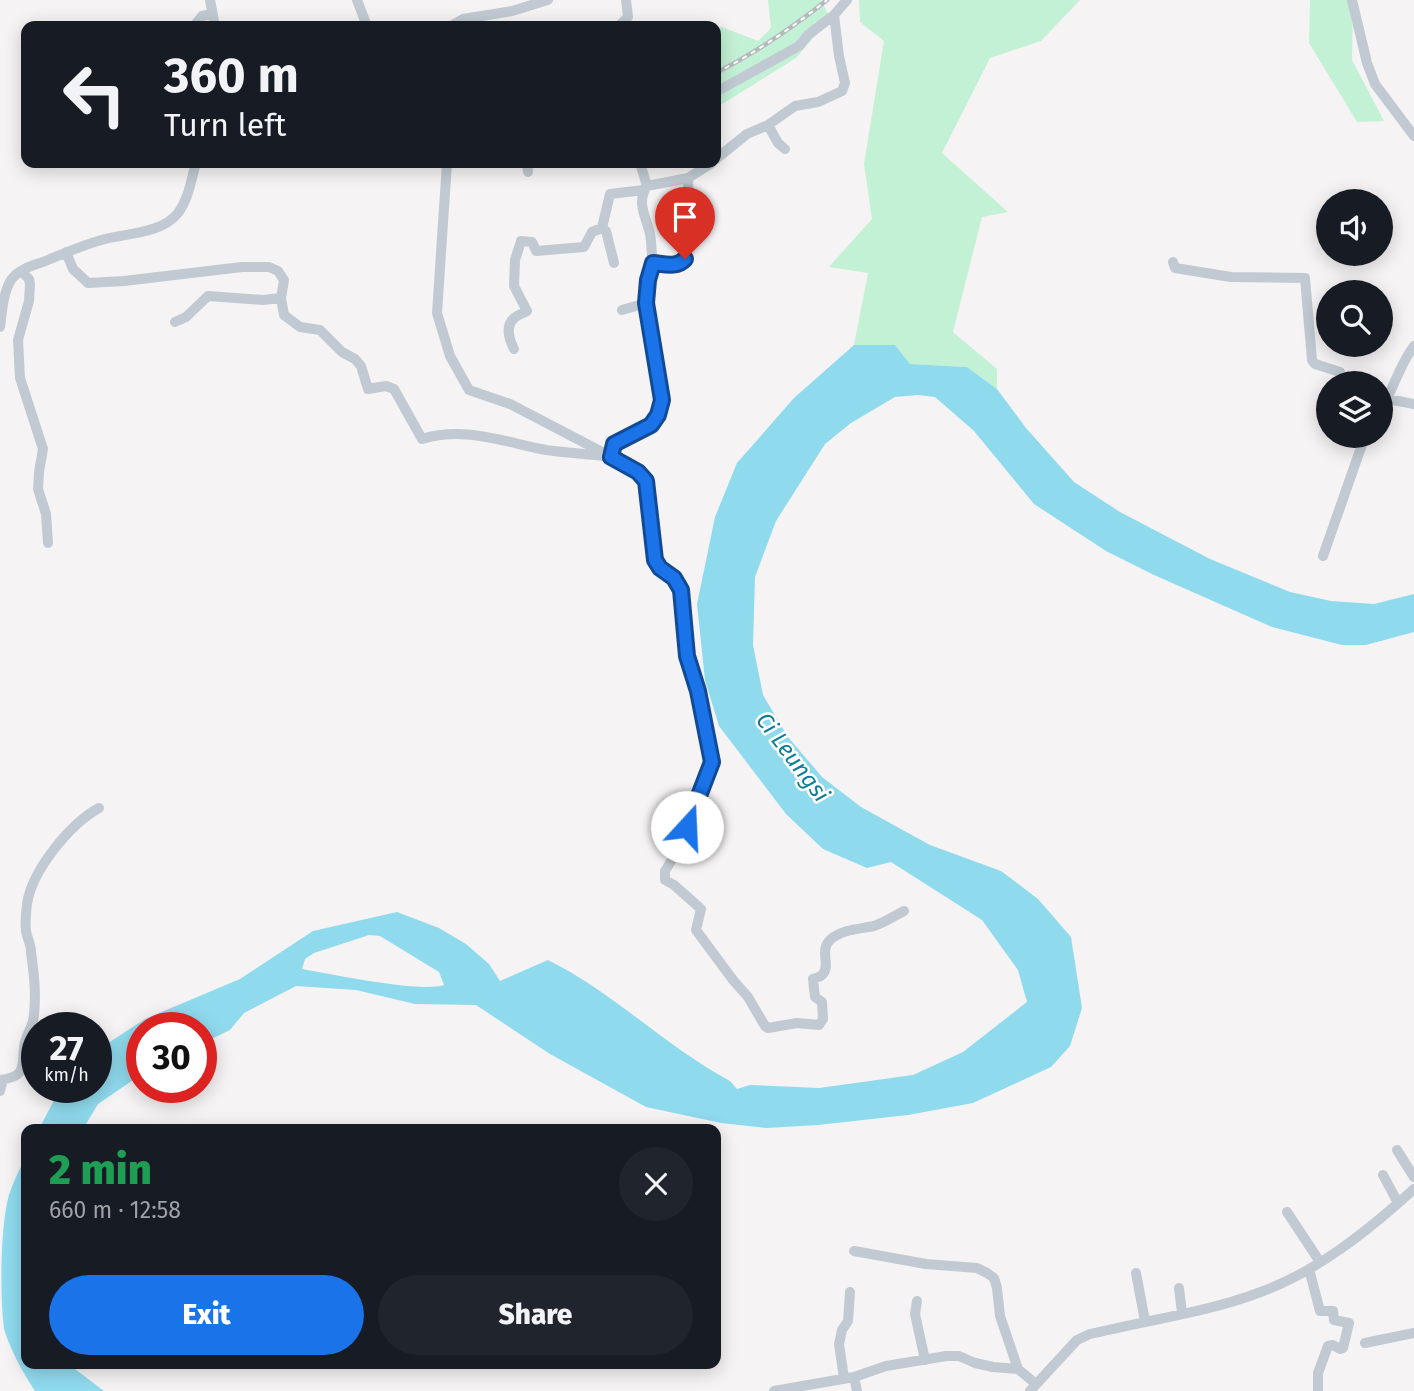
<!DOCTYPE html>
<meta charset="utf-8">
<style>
:root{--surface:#171b24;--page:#20242c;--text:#f1f3f6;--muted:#9ea1a6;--accent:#1a73e8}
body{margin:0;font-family:"Fira Sans",sans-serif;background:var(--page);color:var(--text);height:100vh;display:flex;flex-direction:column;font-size:26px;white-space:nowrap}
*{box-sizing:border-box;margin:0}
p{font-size:23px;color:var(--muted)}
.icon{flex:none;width:38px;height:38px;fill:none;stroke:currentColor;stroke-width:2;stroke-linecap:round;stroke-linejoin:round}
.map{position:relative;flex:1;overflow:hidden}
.panel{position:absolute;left:21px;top:1124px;width:700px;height:245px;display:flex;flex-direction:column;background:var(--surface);border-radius:14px;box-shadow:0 4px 18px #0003}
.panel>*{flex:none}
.banner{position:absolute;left:21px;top:21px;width:700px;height:147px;border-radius:14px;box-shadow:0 4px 18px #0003;background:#171b24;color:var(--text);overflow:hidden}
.controls{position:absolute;left:1316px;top:189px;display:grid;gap:14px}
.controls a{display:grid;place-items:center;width:77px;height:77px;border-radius:50%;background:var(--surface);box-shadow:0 4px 18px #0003;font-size:35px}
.speed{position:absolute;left:21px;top:1012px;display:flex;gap:14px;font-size:35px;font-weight:700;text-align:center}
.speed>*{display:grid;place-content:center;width:91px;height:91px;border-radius:50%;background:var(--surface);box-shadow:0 4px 18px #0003;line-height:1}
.speed small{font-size:18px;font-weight:400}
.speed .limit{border:10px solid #d22;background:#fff;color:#111}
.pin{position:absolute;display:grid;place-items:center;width:60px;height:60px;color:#fff;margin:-72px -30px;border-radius:50% 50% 50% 0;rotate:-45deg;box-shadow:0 0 7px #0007}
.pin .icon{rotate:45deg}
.me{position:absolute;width:77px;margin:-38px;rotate:20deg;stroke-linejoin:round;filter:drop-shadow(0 0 5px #0008)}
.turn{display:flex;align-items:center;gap:24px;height:147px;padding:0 28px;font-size:32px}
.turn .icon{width:91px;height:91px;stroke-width:2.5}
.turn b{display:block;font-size:49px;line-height:60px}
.round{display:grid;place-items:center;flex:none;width:74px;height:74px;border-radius:37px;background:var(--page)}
.head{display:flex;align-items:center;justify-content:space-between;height:119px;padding:0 28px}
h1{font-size:42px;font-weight:800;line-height:52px;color:#1e9e55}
.action{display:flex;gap:14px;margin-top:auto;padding:14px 28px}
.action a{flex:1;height:80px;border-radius:42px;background:var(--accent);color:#fff;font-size:28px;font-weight:800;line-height:80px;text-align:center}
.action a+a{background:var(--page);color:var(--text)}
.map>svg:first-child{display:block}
.green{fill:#c3f1d5}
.water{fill:#90daee;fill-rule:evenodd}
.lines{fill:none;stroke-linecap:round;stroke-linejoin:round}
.river{stroke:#90daee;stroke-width:12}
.minor{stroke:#c1cad2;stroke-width:10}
.rail-casing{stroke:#b5b8bd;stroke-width:4.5}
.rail{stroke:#fff;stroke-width:2;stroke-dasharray:5;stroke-linecap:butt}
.route-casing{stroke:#114b97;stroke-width:18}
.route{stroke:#1a73e8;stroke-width:12}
.labels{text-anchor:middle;stroke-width:5;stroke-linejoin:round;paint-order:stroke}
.water-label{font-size:23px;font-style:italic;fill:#0c7c9b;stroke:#fff}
</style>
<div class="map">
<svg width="1414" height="1391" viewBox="0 0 1414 1391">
<rect width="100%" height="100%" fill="#f5f3f3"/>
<path class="green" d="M768,0H821L830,18L796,58L716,108V27H722L758,41L771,28Z
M859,0H1080L1041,41L990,58L942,153L1008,212L982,217L953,332L997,369V389L967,367L910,364L895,345H854L868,273L829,267L872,219L864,164L884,41L860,22Z
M1310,0H1353L1352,60L1384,121L1357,122L1309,43Z"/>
<path class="water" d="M854,345H895L910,364L967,367L997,389L1026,428L1074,482L1120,512L1210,559L1290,592L1331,601L1374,604L1414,594V632L1366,645H1342L1272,627L1154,575L1106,551L1034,504L974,431L935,397L918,395L895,397L851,423L825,444L776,521L755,577L753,645L763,695L788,737L822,777L861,807L930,845L1001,871L1038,899L1071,937L1082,1008L1070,1046L1051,1067L973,1103L908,1115L818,1125L766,1128L721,1123L646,1107L550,1054L476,1005L415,1004L356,990L296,986L244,1013L230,1030L201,1044V1027H142V1048C123,1053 110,1062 96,1076V1051L145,1019L240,979L313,931L397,912L439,928L466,944L489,964L500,981L548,960C614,993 665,1046 730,1081L737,1089L750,1085L819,1088L913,1075L963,1052L1027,1002L1018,970L982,920L891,862L867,868L823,849L786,814L719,726L705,680L697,604L715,517L737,463L794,398ZM369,935L380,936L439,972L444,985C420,993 331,974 302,969L305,959L314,953Z
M142,1057V1074L98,1104L83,1129H39L61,1087H96V1084Z
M26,1156V1363H67L104,1391H35C22,1371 11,1351 4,1329C0,1298 0,1226 9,1195C13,1182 20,1169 26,1156Z"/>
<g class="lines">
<path class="river" d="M96,1076C110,1062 123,1053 142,1048
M103,1080L142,1057
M16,1288V1296L26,1342"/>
<path class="minor" d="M210,0L215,26
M357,0L367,26
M1352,0L1367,63L1375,84L1414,136
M194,26L202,16L212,14
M451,26L463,19L512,11L548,0
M619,26L628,17L626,0
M716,92L799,46L808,35L834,15
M768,125L778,143L785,149
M716,159L747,134L768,125L795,106L818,102L842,91L845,83L839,56L834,15L847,0
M447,163L437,313L450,356L469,390L510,404L604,453
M527,163L528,172
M640,163L647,186C636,203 646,216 650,234C652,244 651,253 653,263
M712,163L688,178C688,193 694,255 681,263C674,267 660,263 653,263L648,280L646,303L662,400L658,415L651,425L614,444L611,457L638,472L646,481L652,552L660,568L674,578L681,590L687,656L698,691L712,762L710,772L691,813L681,845L665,871V880L674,885L701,909L696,930L733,980L748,997L765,1026L768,1028L797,1023L819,1025L823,1019L822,1002L815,997L813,979C816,978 820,977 822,975C832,966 818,950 831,939C843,929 860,929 874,926C884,923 894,916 904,911
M647,186L688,178
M602,228L606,231L614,263
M66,252L73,269L88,283L124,281L242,267H269L278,271L284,280L281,298L284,315L300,327L320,330L342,352L355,359L361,366L368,389L386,386L394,389L422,439C465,426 504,442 546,450C567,453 590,454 611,457
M1173,262L1175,268L1231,277L1305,278L1312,360L1315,364L1340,372L1342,381
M21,271L29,279L30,284L29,301L18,340L20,378L43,449L39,472L38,489L46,514L48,543
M622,310L646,303
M175,322L186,317L208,296L263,300L281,298
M0,327C2,312 3,293 11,280C19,268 36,265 48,260C65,253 81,246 98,241C122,233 161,235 178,213C189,198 191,180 196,163
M514,349C509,339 504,324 517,316C520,314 524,313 527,311L514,286L515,260L521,241L532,242L536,251L584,247L592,232L602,228L610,194L644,190
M1341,383L1342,381L1370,383
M1327,399L1328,396
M1388,399L1414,404
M1381,409C1394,389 1399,365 1414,346
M1323,556L1365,436
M0,1080C30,1076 20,1064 25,1042C27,1035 31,1028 33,1021C37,999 34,974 31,952C31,944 27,938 26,931C25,923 26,912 27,904C32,870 70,824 99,808
M0,1091L3,1080
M1397,1150L1414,1177
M1383,1175L1398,1203
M1287,1212L1320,1262
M854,1251L926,1264L977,1268L987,1273L994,1278L997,1288L1000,1316L1018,1369L1036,1384
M1309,1269L1320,1311H1333L1334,1320L1349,1323L1343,1348L1340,1349L1333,1345L1328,1346L1318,1373V1391
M1136,1273L1145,1321
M1179,1288L1182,1313
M917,1301L915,1314L925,1360
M1365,1343L1414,1333
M854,1377L857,1391
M844,1378L839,1344L842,1330L848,1321L850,1292
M774,1391L854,1377L886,1366L946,1356H959L975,1363L993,1367L1018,1369
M1030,1391L1077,1340L1090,1334C1144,1321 1208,1312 1258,1293C1317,1272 1369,1230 1414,1189"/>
<defs>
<path id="rail" d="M716,73C755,53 792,28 827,0"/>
</defs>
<use href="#rail" class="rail-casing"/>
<use href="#rail" class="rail"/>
</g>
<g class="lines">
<defs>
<path id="route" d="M685,259C677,268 664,264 653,263L648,280L646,303L662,400L658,415L651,425L614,444L611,457L638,472L646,481L655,560L660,568L674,578L681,590L687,656L698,691L712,762L687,827"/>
</defs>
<use href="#route" class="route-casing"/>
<use href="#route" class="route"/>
</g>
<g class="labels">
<g class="water-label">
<text transform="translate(793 757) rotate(53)" y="8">Ci Leungsi</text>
</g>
</g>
</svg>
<div class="controls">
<a><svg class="icon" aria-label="sound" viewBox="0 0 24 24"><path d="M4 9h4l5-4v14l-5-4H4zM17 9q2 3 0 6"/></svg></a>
<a><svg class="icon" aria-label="search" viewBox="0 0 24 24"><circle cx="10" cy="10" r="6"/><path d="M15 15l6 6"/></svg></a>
<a><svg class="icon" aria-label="layers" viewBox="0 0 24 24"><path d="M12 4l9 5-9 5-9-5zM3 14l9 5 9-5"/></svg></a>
</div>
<div class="speed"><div>27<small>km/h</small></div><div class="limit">30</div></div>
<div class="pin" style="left:685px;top:259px;background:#d93025"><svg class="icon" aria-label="arrive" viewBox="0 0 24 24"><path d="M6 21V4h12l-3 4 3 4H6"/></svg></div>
<svg class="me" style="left:687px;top:827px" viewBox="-20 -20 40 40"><circle r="19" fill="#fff"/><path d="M0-13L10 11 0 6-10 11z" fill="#1a73e8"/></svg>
<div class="banner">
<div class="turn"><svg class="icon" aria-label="left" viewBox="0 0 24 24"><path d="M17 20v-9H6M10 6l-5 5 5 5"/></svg><div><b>360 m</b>Turn left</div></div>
</div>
<section class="panel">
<div class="head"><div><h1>2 min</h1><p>660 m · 12:58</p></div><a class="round"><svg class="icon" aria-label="close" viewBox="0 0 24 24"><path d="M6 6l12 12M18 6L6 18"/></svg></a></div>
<div class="action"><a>Exit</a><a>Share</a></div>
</section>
</div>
